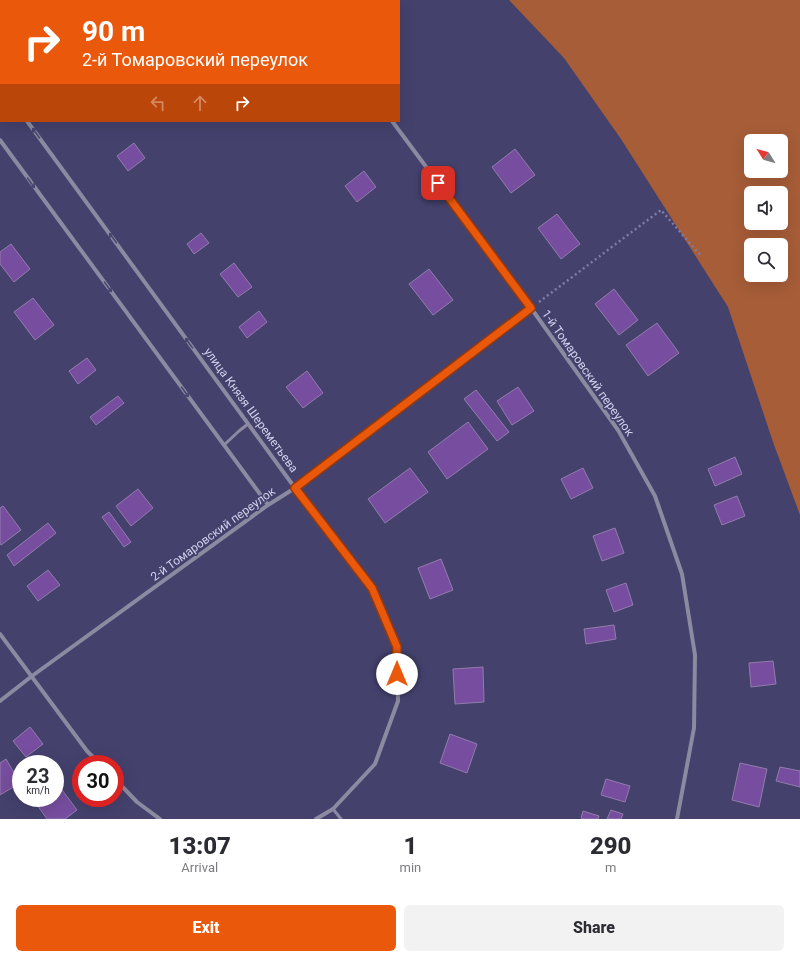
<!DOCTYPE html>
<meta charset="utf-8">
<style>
:root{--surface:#fff;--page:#f2f2f3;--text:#2b2b33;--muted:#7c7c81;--accent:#ea580c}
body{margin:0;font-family:Roboto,sans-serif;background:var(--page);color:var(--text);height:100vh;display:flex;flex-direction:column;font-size:15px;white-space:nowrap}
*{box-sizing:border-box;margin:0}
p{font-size:13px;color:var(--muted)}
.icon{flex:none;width:22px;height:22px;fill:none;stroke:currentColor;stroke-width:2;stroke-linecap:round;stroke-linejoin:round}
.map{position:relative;height:819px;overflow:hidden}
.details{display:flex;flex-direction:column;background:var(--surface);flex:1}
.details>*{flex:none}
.guide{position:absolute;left:0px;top:0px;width:400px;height:122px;box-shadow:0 4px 16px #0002;background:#ea580c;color:#fff;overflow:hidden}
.needle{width:26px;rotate:307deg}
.buttons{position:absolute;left:744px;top:134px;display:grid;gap:8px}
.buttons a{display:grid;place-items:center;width:44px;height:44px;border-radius:6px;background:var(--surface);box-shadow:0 4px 16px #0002;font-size:20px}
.speed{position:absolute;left:12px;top:755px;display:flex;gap:8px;font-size:20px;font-weight:700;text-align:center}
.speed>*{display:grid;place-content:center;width:52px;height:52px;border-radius:50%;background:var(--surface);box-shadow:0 4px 16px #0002;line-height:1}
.speed small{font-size:10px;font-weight:400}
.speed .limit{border:6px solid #d22;background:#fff;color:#111}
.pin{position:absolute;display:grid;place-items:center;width:34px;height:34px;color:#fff;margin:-17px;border-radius:8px;box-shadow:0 2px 6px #0006}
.me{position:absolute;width:44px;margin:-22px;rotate:0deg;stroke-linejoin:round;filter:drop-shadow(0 0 3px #0008)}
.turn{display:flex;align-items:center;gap:14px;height:84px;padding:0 16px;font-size:18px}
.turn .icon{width:52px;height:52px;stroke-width:2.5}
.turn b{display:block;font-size:28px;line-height:34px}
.lanes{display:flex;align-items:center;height:38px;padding:0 16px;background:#0003;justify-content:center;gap:20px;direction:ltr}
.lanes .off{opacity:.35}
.eta{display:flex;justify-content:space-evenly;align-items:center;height:68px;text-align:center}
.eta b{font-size:24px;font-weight:800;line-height:28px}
.cta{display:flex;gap:8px;margin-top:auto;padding:8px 16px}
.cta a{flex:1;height:46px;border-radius:6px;background:var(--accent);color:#fff;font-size:16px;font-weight:800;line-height:46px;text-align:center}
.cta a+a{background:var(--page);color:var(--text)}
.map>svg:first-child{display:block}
.green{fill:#a75d38;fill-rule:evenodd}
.building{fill:#774e9f;stroke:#927cab}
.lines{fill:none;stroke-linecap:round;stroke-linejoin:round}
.path{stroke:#7f7ea2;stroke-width:2.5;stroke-dasharray:2 3;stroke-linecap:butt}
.service{stroke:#8b8aa0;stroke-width:3}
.minor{stroke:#8b8aa0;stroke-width:4}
.oneway{stroke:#484570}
.route-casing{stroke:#983908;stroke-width:10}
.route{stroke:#ea580c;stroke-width:7}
.labels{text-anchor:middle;stroke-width:3;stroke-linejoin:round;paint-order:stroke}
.street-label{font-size:12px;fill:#d0d0eb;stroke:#44416d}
</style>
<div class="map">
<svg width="800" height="819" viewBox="0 0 800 819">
<rect width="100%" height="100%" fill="#44416d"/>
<path class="green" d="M509,0H800V515L773,442L728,307L621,139L564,58ZM751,141H781V171H751ZM751,193H781V223H751ZM751,245H781V275H751Z"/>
<path class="building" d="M134,143L145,158L128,171L117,156Z
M515,149L535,175L511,193L492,167Z
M364,171L376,187L357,202L345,186Z
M557,214L580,244L561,259L538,228Z
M201,233L209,243L194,254L187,244Z
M11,244L30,269L14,282L0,264V252Z
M234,263L252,287L238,297L220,274Z
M429,269L453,300L433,315L409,284Z
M614,289L638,320L619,335L595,304Z
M33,298L54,325L35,340L14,312Z
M259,311L267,322L247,338L239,327Z
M657,323L679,353L648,376L626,345Z
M87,358L96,370L78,384L69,371Z
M307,371L323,393L303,408L286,387Z
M518,387L534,411L512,425L497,401Z
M476,390L509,432L497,441L464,399Z
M118,396L124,403L96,425L90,417Z
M468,422L488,449L447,479L428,452Z
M735,457L742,474L715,486L708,469Z
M410,468L428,492L385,523L368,499Z
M583,468L593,488L571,499L561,479Z
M138,489L153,508L131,526L116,506Z
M737,496L745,516L722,525L714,505Z
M3,506L21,530L1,545L0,543V508Z
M109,512L131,542L124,547L102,517Z
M48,523L56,533L14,566L7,555Z
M615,528L624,553L602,561L593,536Z
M441,559L453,590L430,599L418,568Z
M48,570L60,585L38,601L27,586Z
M626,583L633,605L614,612L606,590Z
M614,625L616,639L586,644L584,629Z
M773,661L776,684L751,687L749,663Z
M483,667L484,702L455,704L453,669Z
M30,727L43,744L26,757L13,741Z
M450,734L477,744L467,773L440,763Z
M6,759L20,783L0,795V763Z
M740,763L767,769L759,807L732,800Z
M780,767L800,771V787L776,781Z
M606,779L630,786L625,802L601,795Z
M60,787L77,810L65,819H47L37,805L47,798H55V792Z
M611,810L623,814L621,819H607Z
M583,811L599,816L598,819H584L581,818Z"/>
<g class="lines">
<path class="path" d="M539,302L661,210L701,256"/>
<path class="service" d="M224,445L239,431L248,424
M333,809L341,819"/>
<path class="minor" d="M302,0L303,1
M22,1L23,0
M0,18L1,17
M0,83L1,85
M27,121L295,488L372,588L397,647L398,701L375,764L333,809L316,819
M392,121L531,308L618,430L655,496L682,574L695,655L694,728L677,819
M0,140L268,505
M0,634L87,751L100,764
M0,701L32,676L268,505L295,488L531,308
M115,779L137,802L160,819"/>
</g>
<defs><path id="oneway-shaft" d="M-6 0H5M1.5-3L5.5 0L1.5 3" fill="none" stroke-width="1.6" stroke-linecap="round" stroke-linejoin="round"/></defs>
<g class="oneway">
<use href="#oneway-shaft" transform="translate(36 133) rotate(-126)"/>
<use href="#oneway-shaft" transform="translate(31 183) rotate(54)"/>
<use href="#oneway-shaft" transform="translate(113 238) rotate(-126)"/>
<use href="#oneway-shaft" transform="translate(108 287) rotate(54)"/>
<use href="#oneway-shaft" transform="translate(189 343) rotate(-126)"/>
<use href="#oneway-shaft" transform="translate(185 392) rotate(54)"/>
</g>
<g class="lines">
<defs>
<path id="route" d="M397,674V647L372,588L295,488L531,308L438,183"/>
</defs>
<use href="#route" class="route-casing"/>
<use href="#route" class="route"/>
</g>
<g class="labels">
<g class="street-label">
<text transform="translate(588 373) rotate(55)" y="4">1-й Томаровский переулок</text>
<text transform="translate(251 410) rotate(54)" y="4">улица Князя Шереметьева</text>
<text transform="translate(213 534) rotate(-36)" y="4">2-й Томаровский переулок</text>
</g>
</g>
</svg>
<div class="buttons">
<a><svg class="needle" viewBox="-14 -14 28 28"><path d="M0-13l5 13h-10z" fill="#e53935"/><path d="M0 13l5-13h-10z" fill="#7c7c81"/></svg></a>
<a><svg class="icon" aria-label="sound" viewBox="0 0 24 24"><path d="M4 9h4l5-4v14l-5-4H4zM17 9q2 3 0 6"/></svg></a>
<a><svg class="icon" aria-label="search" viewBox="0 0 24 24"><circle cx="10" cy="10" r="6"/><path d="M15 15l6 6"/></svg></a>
</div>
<div class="speed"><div>23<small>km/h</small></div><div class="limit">30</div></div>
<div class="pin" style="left:438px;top:183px;background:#d93025"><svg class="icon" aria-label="arrive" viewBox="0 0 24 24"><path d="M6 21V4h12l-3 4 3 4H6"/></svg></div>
<svg class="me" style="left:397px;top:674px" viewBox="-20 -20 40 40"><circle r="19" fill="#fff"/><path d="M0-13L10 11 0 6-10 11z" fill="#ea580c"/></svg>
<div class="guide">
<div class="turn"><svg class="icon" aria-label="right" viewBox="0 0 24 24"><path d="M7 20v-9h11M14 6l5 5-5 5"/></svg><div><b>90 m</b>2-й Томаровский переулок</div></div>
<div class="lanes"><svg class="icon off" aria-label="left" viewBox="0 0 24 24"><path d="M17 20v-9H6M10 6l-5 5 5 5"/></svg><svg class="icon off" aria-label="ahead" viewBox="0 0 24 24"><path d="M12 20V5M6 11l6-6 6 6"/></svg><svg class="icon" aria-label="right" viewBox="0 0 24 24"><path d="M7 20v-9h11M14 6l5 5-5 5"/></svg></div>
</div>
</div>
<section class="details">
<div class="eta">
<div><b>13:07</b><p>Arrival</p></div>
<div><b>1</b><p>min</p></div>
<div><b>290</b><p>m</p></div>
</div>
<div class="cta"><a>Exit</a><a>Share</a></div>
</section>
